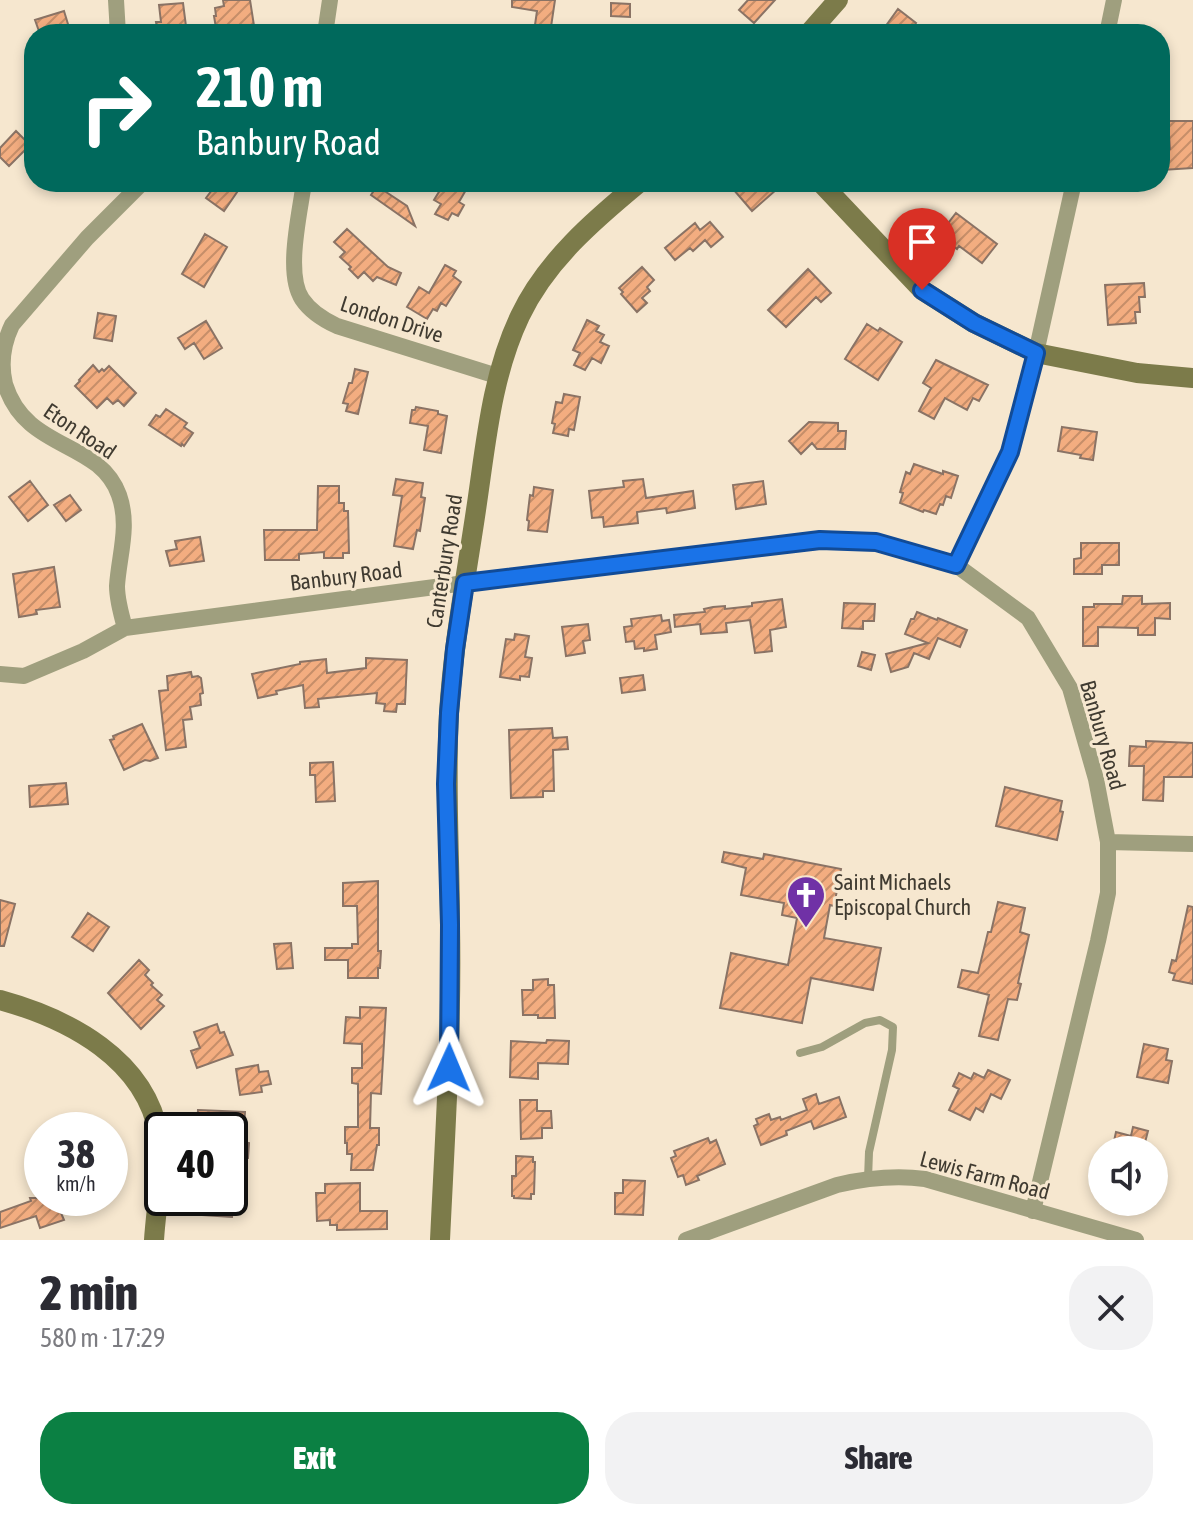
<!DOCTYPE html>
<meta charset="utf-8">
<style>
:root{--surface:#fff;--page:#f2f2f3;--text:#2b2b33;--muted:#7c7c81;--accent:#0b8043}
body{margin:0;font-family:"Asap Condensed",sans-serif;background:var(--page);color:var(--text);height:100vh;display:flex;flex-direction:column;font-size:30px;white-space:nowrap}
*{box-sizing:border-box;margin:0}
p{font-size:26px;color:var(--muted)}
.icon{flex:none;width:44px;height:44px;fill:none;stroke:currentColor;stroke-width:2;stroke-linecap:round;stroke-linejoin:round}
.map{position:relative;height:1240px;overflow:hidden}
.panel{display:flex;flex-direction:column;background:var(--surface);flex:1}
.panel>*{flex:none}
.guide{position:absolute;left:24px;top:24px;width:1146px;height:168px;border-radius:32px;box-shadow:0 4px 12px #0003;background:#00695c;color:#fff;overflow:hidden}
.tools{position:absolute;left:1088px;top:1136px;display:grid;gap:16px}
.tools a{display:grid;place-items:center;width:80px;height:80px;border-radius:50%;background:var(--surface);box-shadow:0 4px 12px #0003;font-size:40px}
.speed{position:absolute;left:24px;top:1112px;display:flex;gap:16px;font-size:40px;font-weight:700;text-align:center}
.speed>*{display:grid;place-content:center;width:104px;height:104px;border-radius:50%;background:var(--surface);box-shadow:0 4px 12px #0003;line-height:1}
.speed small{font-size:20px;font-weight:400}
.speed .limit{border:4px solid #111;border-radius:12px;background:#fff;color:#111}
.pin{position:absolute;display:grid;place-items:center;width:68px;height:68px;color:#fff;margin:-82px -34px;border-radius:50% 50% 50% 0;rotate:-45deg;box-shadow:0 0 8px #0007}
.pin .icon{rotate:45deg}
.me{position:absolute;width:88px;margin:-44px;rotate:1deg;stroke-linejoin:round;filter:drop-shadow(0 0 6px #0008)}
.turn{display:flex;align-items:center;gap:28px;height:168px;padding:0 40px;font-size:36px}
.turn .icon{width:104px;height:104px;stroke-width:2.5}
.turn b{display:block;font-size:56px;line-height:68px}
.round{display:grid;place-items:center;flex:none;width:84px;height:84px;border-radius:32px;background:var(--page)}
.overview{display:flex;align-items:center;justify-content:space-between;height:136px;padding:0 40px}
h1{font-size:48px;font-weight:800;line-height:60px}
.button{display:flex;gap:16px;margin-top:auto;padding:16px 40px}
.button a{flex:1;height:92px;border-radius:32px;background:var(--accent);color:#fff;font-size:32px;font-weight:800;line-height:92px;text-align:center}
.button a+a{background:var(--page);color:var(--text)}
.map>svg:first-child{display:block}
.building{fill:url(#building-hatch);stroke:#8a7365;stroke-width:2}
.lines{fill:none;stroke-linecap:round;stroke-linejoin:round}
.lane{stroke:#9f9f7e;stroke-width:8}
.street{stroke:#9f9f7e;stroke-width:16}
.secondary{stroke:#7c7b4a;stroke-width:20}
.route-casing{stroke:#114b97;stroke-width:20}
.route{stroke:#1a73e8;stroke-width:14}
.labels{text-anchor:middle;stroke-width:6;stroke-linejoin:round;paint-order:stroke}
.street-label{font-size:22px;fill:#403b31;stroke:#f6e7cf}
.poi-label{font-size:22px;fill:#403b31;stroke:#f6e7cf;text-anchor:start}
</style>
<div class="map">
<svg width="1193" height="1240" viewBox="0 0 1193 1240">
<defs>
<pattern id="building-hatch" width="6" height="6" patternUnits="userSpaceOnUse" patternTransform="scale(2)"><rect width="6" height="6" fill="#f3ad80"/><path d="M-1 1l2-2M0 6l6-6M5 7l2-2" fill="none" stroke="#c68e69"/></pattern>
</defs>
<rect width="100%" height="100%" fill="#f6e7cf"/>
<path class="building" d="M223,0H250L255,32H252V34H217L214,16H216L215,8L224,6Z
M512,0H555L551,27L535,25L537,11L512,7Z
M748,0H775L754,23L739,10Z
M183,3L187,34H158L156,22H161L159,5Z
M611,3L630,4V17L611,16Z
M898,9L916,23L908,34H880Z
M64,11L71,34H40L35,20Z
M1168,121H1193V168L1162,170L1161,149H1170Z
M16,131L30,145L9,166L0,157V148Z
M218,182H244L224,211L206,198Z
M445,182H458L467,188L459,202L464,205L458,216L452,213L448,220L435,214L441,204L434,200Z
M727,182H769L776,190L752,211Z
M377,186L407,206L415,226L371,195Z
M956,213L997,244L982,263L959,246L957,249L939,235Z
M710,222L723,237L711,247L705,240L693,251L690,248L675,260L665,248L695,223L700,230Z
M347,229L388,267L401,273L396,285L377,277L373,281L364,272L358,278L349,269L351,267L340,257L345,252L334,242Z
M205,234L227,247L204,287L182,274Z
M445,265L456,271L453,276L461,282L446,306L441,303L437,311L433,309L427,319L407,307L419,287L429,293Z
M642,267L654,280L647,287L650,291L642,298L647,303L637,312L621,294L623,292L619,288Z
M808,269L831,293L821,302L816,297L786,327L768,310Z
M1144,283L1145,297H1139L1140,312H1135L1136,323L1108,325L1105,285Z
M98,313L116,316L112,341L94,338Z
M587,320L599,326L596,331L604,335L600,342L609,346L601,363L592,358L585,370L574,365L580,353L573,350Z
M206,321L222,348L204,359L194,343L185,349L178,338Z
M867,324L878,331L880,328L902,342L878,380L845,359Z
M936,360L988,385L979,401L973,398L967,410L945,398L934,419L919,411L931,388L923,383Z
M93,365L99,372L102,369L104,371L109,366L136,393L124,406L118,400L113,404L107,398L97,408L75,386L80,381L79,380Z
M355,369L368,372L358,414L346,411L348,404L343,403L349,383H352Z
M564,394L580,397L574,430L569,429L568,436L553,433L555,424L552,423L556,402L562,403Z
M416,407L438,411V414L447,416L441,453L424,450L428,426L410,423L412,410H415Z
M166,409L187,423L184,427L193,433L184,446L182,444L181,446L149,425L156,415L160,417Z
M809,422L838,423V431H846L845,449H817L812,443L801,454L789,441Z
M1062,427L1097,432L1093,460L1080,458L1081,455L1058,451Z
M914,464L943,474V471L958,476L951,498L946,496L943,505L940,504L936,514L924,510L923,512L900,503L903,493L900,492L906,472L910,474Z
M396,479L423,483L421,497L425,498L420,531L417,530L413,549L394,546L402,496L393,495Z
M643,479L646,498L693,491L695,508L667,513L666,508L637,512L638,523L604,527L603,517L592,518L589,491L624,487L623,481Z
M30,481L48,505L28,521L9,497Z
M763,481L766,504L736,509L733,485Z
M318,486H339V503H344V511H348L349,553H343V558H324V552L299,554V560H265L264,530H317Z
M534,487L553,490L547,532L528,530L529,521L527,520L530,495L533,496Z
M70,495L81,510L66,521L54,505Z
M200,537L204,561L170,566L166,551L177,549L175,541Z
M1081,543H1119V565H1102V574H1074V559L1081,558Z
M54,567L60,607L36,610L37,614L19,617L13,574Z
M1123,596H1142V604L1170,603V619L1155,618V635H1138V628L1098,627V646H1083V607H1094V604H1122Z
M782,599L786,627L770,630L772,651L755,653L750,620L726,623L727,632L701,634L700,624L675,627L674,615L705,612L704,609L713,607L725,606V609L752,606V603Z
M844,603L875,604L874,621H863V629L842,628Z
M917,612L937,620L938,618L967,630L960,647L938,638L929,659L914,653L908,667L891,672L886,654L928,643L905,634L911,619H914Z
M661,615L662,621L669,620L671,632L655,635L657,649L644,651V648L635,649L634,641L626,642L624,627L632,626L631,619Z
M588,624L590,640L583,641L585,653L566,656L562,627Z
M515,634L529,636L525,657L532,658L529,677L520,676V680L500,677L506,639L514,640Z
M862,652L875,655L871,670L858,666Z
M366,658L407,660L405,704H397L396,712L384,711L385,704L376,703L377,693L318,699L319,707L305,708L303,685L276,691L277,694L258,698L252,674L300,664V662L326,659L327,673L366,668Z
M191,672L192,677L198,676L201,678L203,693L200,694L201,705L190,707L192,719L183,720L186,747L166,750L159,691L168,690L167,676Z
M643,675L645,690L622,693L620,678Z
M142,724L158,758L150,761L145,760L124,770L110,740L114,739L113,736Z
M552,728L553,738L567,737L568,749L553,750L554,791H543V797L511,798L509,730Z
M1146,741L1193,743V777H1164L1163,801L1143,800L1144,766H1129L1130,746L1146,747Z
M333,762L335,801L316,802L315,775H310V763Z
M66,783L68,804L30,807L29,786Z
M1005,787L1062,801L1060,811L1063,812L1057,840L996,826Z
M724,852L763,859L764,854L841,869L834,906L830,905L824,938L881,948L873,990L811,978L802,1023L720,1008L731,953L788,965L797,918L782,915L784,903L741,895L746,868L722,862Z
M378,881V951H381L380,968H378V978H348V960H325V948H352V944H358L357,906H343V883Z
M0,900L15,904L4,946H0Z
M998,902L1025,908L1020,932L1029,935L1018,983L1021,984L1017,1000L1008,999L998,1040L979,1036L989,995L958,987L962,970L978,973L988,932H991Z
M1188,906L1193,907V984L1173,980L1175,974L1169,972L1172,960L1176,961Z
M88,913L109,927L93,951L72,937Z
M291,943L293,968L277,969L274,944Z
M139,960L149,970L145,975L153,983L151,985L162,995L157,1000L164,1006L141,1029L108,993Z
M548,979V985H554L555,1018H538V1015H523L522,990H533V980Z
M360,1007L386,1008L381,1094L371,1093L370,1128H379V1145H377L373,1170H351L352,1154H347V1143H345V1127H358V1084L352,1083V1068H362V1044L344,1043L346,1017L360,1018Z
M217,1024L220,1033L224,1032L233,1055L197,1068L191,1051L200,1048L194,1032Z
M547,1040L569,1041L568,1064L538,1063V1079L510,1077L511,1041L546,1043Z
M1144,1044L1168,1049L1166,1060L1172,1061L1168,1083L1137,1077Z
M258,1065L259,1072L268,1071L271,1084L261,1086L262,1092L240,1095L236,1069Z
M988,1070L1010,1080L1001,1099L991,1094L983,1112L976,1108L970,1120L949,1110L959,1089L953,1086L959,1073L971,1079L974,1073L984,1078Z
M816,1094L819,1104L839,1097L846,1117L814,1129L811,1121L786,1131L787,1135L761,1145L754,1126L758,1124L756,1119L769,1114L771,1120L780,1117L781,1120L807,1110L803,1099Z
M520,1100H537V1111H551L552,1128H542V1138L521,1139Z
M198,1110L245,1112L243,1142L249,1143L248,1158L230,1157V1130H209V1129L197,1128Z
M1133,1127L1148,1131L1143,1150H1112L1116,1132L1131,1136Z
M708,1138L710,1143L716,1140L725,1164L697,1176L699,1180L686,1185L683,1175L678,1177L671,1158L676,1156L674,1151Z
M516,1156L533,1157V1162H535L534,1194H531V1199L514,1198V1196H512V1176H516Z
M623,1180L645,1181L643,1215L615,1214V1193H623Z
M360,1183V1211H387V1229L337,1230V1225H330V1220L317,1221L316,1193H325V1184Z
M30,1198H59L64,1212L61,1213L64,1220L40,1228L36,1216L0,1228V1212L31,1201Z
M205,1198H231V1201H234L232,1217L203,1215Z"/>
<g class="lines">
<path class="lane" d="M800,1053L822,1047L865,1023L880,1020L893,1027L892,1050L869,1152L868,1179"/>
<path class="street" d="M116,0L118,34
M325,34L330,0
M1107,34L1114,0
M304,182C300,213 285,273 302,299C310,311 324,320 337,326L497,376
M956,565L1010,452L1036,353L1074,182
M125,628C121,614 117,600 117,586C119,555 130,526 119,495C99,439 26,452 5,384C0,363 3,344 12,325L87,238L143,182
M0,674L24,676L83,651L125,628L465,583L820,540L876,542L956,565L1028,618L1070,688L1096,779L1108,842V893L1098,941L1033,1211
M1108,842L1193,844
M686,1240L837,1185C867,1178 894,1175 925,1179L1136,1240"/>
<path class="secondary" d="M808,34L838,0
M820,182L922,290L974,323L1036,353L1137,373L1193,378
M0,1000C69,1019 146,1059 159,1136C164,1168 156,1207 154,1240
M440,1240C445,1135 452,1031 450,926C450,855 445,785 449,714C453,645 466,578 476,510C486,444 491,377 520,316C546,261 594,220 640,182"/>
</g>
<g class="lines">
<defs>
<path id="route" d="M449,1068L450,925L446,784L449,713L455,649L465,583L820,540L876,542L956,565L1010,452L1036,353L974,323L922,290"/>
</defs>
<use href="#route" class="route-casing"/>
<use href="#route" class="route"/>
</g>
<defs>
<symbol id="church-pin" viewBox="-11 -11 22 30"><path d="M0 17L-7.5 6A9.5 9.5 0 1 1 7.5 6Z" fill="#7031a6" stroke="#f6e7cf"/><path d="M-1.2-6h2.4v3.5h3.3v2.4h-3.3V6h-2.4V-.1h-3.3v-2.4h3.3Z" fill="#fff"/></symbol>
</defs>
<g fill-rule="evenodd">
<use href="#church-pin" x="784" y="873" width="44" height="60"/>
</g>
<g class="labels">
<g class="street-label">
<text transform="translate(392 319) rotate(18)" y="8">London Drive</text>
<text transform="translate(80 431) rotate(34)" y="8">Eton Road</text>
<text transform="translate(444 561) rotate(-81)" y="8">Canterbury Road</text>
<text transform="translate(346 576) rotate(-7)" y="8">Banbury Road</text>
<text transform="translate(1103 735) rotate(74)" y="8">Banbury Road</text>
<text transform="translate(985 1175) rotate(15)" y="8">Lewis Farm Road</text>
</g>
<g class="poi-label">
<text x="834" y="890">Saint Michaels<tspan x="834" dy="25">Episcopal Church</tspan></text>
</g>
</g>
</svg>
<div class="tools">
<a><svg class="icon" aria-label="sound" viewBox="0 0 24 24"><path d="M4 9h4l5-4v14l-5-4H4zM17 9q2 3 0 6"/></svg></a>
</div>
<div class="speed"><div>38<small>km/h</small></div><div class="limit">40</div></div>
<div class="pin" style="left:922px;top:290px;background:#d93025"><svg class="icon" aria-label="arrive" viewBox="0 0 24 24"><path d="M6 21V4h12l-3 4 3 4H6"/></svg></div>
<svg class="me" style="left:449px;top:1068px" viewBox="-20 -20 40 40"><path d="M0-17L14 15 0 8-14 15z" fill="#1a73e8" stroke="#fff" stroke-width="4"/></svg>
<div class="guide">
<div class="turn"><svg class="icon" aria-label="right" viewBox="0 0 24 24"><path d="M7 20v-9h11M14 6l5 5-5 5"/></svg><div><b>210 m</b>Banbury Road</div></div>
</div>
</div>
<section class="panel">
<div class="overview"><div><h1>2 min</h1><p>580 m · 17:29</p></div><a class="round"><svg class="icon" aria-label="close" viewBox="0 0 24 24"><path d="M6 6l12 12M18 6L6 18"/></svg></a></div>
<div class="button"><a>Exit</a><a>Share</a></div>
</section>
